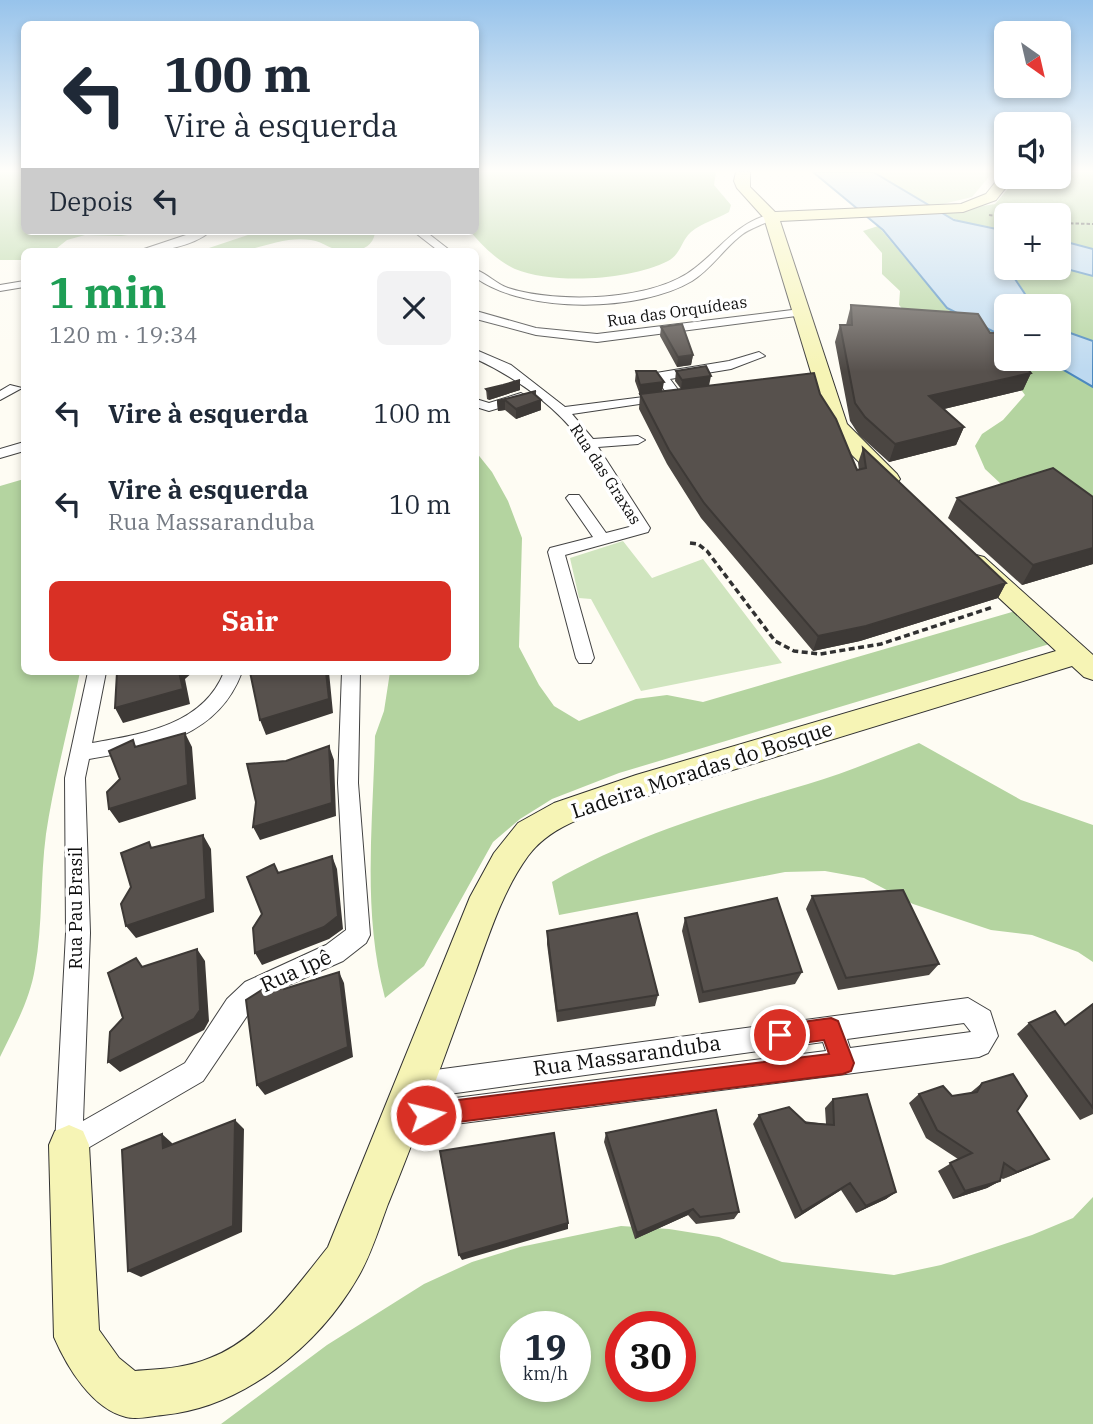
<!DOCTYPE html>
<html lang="pt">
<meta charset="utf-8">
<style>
:root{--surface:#fff;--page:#f2f2f3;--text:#1f2937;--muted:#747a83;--accent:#d93025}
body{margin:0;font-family:"IBM Plex Serif",serif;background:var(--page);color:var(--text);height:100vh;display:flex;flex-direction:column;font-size:26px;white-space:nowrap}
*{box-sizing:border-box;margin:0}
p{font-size:23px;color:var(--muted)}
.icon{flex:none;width:38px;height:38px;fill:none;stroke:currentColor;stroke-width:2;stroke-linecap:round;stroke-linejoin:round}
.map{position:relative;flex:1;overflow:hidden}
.drawer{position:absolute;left:21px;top:248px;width:458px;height:427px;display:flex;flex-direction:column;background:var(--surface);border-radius:10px;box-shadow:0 4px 10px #0003}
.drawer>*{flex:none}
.top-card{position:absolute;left:21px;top:21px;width:458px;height:214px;border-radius:10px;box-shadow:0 4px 10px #0003;background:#fff;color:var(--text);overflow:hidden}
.needle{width:46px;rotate:146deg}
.controls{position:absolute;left:994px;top:21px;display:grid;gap:14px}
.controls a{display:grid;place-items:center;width:77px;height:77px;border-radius:10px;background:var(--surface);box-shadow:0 4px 10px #0003;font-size:35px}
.speed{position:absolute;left:500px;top:1311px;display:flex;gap:14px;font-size:35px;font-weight:700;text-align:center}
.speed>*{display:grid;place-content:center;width:91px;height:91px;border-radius:50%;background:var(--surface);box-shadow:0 4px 10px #0003;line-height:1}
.speed small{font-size:18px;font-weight:400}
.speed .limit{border:10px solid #d22;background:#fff;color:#111}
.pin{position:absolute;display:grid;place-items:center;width:60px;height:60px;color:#fff;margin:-30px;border:4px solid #fff;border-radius:50%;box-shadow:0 2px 7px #0007}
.me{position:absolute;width:77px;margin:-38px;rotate:82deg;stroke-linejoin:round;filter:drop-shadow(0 0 5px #0008)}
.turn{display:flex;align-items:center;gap:24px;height:147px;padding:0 28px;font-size:32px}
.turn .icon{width:91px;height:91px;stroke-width:2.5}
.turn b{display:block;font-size:49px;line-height:60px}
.then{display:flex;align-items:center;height:66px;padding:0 28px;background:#0003;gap:14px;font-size:26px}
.round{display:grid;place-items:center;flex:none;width:74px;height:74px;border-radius:10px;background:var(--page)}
.head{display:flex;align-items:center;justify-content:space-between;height:119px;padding:0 28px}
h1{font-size:42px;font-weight:800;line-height:52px;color:#1e9e55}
.button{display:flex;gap:14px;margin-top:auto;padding:14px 28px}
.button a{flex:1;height:80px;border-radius:10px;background:var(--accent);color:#fff;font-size:28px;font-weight:800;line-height:80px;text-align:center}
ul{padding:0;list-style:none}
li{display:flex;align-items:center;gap:21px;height:91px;padding:0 28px}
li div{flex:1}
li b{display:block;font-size:26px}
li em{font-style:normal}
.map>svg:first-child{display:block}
.green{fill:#d0e5bf}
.forest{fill:#b4d4a0;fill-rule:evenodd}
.water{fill:#bdd9f0;stroke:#4c89bf;stroke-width:2}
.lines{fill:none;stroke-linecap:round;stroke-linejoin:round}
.street-casing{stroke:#424242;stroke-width:2}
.secondary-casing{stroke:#313131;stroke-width:2}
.path-far1{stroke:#313131;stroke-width:2;stroke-dasharray:3.5 2;stroke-linecap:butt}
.path{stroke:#313131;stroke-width:3.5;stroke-dasharray:6 3.5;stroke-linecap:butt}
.street{fill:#fff;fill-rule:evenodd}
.secondary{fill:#f6f4b5;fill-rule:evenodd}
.wall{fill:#4b4642}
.shaded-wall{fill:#3d3936}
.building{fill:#57514d;stroke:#3d3936;stroke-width:2}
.route{fill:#d93025;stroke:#8d1f18;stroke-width:2}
.labels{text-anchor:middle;stroke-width:7;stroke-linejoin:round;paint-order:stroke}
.far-street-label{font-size:16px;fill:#0f0f0f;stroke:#fff}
.street-label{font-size:18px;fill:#0f0f0f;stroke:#fff}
.near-street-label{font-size:21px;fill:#0f0f0f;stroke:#fff}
</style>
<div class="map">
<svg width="1093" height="1424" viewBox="0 0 1093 1424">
<rect width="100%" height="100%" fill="#fefcf3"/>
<path class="green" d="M873,172H993L972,197L943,204L961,210L939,213Z
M623,541L652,578L703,559L782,663L641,691L591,599L579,598L570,558Z"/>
<path class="forest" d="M0,172H24V231H156L121,236L85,235L67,240L52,252H24V260H0Z
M476,172H716L714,185L731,205L729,212C717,219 702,223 691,232C681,241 681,254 668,261C631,280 554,285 515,269C498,261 482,246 470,231H476Z
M1059,172H1093V249L1059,239V215H1006V231L965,223L939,213L995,204L1018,177H1059Z
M878,226L947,308L1006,338V359H1045L1093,387V526L1022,489L1001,484L985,469L975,446L982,434L1003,420L1025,395L993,351L916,324L899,305L900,291L882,274V253L863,231Z
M260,231H373L375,233C373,245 364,250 352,251C334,254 326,242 311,240C287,236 264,247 241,251C227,254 211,252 197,252Z
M1059,267L1093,276V341L1059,329V306H1033L1009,268Z
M476,452L492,472L508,501L522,538L519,647L539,685L554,706L579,721L636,699L667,695L703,702L1019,610L1053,643L619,773L552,799L520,819L493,842L424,966L385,998C362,912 373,824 375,736L384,711L390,672H476Z
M24,479V672H80C69,726 54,780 46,834C40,879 43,924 35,968C30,1000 14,1028 0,1057V486Z
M919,743L1021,800L1093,825V962L1078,952L1032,935L991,930L913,904L864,878L825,871L785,872L559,915L552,882C632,836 720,810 808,784C846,773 882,757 919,743Z
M1093,1197V1424H221L327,1345L424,1284L472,1262L520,1247L621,1226L669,1229L719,1237L782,1262L894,1275L941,1265L1032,1235L1073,1218ZM516,1326H576V1386H516ZM621,1326H681V1386H621Z"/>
<path class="water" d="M813,172H873L954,220L1006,231V258H1001L1033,306H1006V338L947,308L883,230Z
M1059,240L1093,249V276L1059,267Z
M1059,329L1093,341V387L1045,359H1059Z"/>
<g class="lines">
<defs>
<path id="street" d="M767,215L776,217C765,225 750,227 739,237C722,251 711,269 692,281C640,312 526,314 476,278V270C488,274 496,284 508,288C558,304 654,301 695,268C721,248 735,225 767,215Z
M198,231H211C192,247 159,252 135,252Z
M413,231H425L452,252H440Z
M24,281V287L0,291V285Z
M800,309L804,311V315L597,342L536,335L476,319V311L536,328L597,334Z
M476,350L511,365L565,407L667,394L655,376L656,373L729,361L759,352L765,356L731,369L670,379L682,395L680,398L572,414L593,439L638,436L645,440L638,444L598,447L650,528L648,532L565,555L594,658L591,663H579L576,658L548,552L550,548L593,537L566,498L569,495H579L606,533L633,526C613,494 595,457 572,429C547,400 511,375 476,359Z
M10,385L22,388L0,400V391Z
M521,393L528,397L526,400L489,411L476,407V399L489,403Z
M24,442V451L0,458V449Z
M88,672H106L92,743C143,734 203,725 224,672H242C217,739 152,748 89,759L85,778L90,933L83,1121L185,1063L227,999L245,982L326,945L346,930L338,783L342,672H360L358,783L370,935L366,943L343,961L275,991L253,1007L203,1081L69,1159L59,1155L55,1145L66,933L65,778Z
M968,998L990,1011L998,1036L988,1053L979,1057L400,1131L391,1127L387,1118L391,1109L400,1105L826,1051L823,1042L413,1099L404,1095L400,1086L404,1077L413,1073ZM964,1023L971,1032L850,1048L847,1039Z"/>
<path id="secondary" d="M736,172H750V187L775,212L961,204L986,194L1002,174L1014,177L996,200L963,212L780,221L847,424L897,474L900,479L897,484H881L842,445L827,425L764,218L737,188L734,181Z
M976,555L984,557L1093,655V680L1084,677L1072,666L638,799C600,812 553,822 528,856C502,892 489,935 474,976C446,1052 419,1129 388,1204C379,1228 371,1255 358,1277C319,1345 243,1408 163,1415C152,1416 137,1420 126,1417C92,1409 67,1367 54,1337L49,1145L55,1131L69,1125L83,1131L89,1145L99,1330L119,1358L135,1371C160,1369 187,1368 210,1358C260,1339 296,1287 328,1247L470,897L494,853L518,823L554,803L636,775L1056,651L968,569L964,563L968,557Z"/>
</defs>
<use href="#street" class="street-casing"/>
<use href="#secondary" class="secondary-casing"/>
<path class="path-far1" d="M989,215L1006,217
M1059,223L1093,224"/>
<path class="path" d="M690,543L698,544L707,551L775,641L794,651L820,654L881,644L993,607"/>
<use href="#street" class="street"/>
<use href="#secondary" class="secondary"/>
</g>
<path class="wall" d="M851,305L990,333L1031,373L1023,390L944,409L964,427L956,445L889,462L859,435L850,421L835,342L840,325H846Z
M661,327L693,355L691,365L677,367L660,336Z
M636,371L663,391L681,389L675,381L676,371L709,385L820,394L857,470H859L858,463L863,448L1006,583L998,598L860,641L813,651L701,518L667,464L639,409L640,395L635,381Z
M486,389L520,390L489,400L487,399Z
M536,391V395L541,400V410L516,419L505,410L498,411L497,401Z
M1093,497V564L1022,585L948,518L957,498Z
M812,896L939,964L929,975L838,990L806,909Z
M685,918L802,972L795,984L699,1003L682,931Z
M547,931L658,995L655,1006L557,1022L547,944Z
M1093,1004V1114L1080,1120L1017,1034L1029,1023L1065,1025Z
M982,1083L1017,1111L1034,1166L1003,1179L1001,1178L1000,1181L987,1188L953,1199L938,1171L958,1159L926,1138L909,1103L919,1094L952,1096L970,1093Z
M833,1099L896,1192L886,1199L856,1213L841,1190L795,1219L753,1124L759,1115L826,1124L825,1108Z
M606,1133L739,1212L734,1219L696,1224L688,1215L635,1239L604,1142Z"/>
<path class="shaded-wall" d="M693,355L691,365L677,367L678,357Z
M1031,373L1023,390L923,414L929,396Z
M711,376L709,386L681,389L682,380Z
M520,380V390L489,400L488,391Z
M664,382L662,392L639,395L640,385Z
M505,400V410L498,411L497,401Z
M541,400V410L516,419V409Z
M964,427L956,445L889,462L895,444Z
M1093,548V564L1022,585L1033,565Z
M1006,583L998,598L860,641L813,651L818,636Z
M179,672H193L185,679L190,704L123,723L115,708Z
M326,672H329L333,713L266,735L260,720Z
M185,733L192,747L196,799L119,823L109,809Z
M329,746L334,760L336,816L260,840L253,827Z
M203,835L211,849L214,912L136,938L126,926Z
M332,856L337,869L343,929L329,939L262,965L255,953Z
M197,949L205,961L209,1021L204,1030L120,1072L108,1062Z
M339,972L344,983L353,1057L265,1095L257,1085Z
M235,1120L244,1129L242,1232L141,1277L128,1271Z
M162,1134L172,1143L174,1156L163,1148Z
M1049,1159L1034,1166L1003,1179L1017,1172Z
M1000,1181L987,1188L953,1199L965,1191Z
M850,1183L841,1190L795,1219L802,1212Z
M896,1192L886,1199L856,1213L866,1206Z
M693,1209L688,1215L635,1239L637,1233Z
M568,1223V1229L462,1260L459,1255Z"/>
<path class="building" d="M851,305L978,314L990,333H1000L1006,341V359H1020L1031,373L929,396L964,427L895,444L865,417L855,403L840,325H852Z
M682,324L693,355L678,357L661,327Z
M706,366L711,376L682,380L676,371Z
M636,371H656L664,382L640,385Z
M814,373L820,394L836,419L857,470L866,468L863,448L1006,583L866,626L818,636L704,503L669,450L640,394Z
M520,380L488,391L486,389L503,385Z
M536,391L532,392L541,400L516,409L505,400L497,401Z
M1053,468L1093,497V548L1033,565L957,498Z
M117,672H179L183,689L115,708Z
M250,672H326L329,699L260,720Z
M185,733L188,785L109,809L107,792L120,779L109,751L133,740L135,747Z
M329,746L332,803L253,827L256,802L247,764L286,761Z
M203,835L206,899L126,926L121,904L131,887L121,853L149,842L151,848Z
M332,856L338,916L324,927L255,953L253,928L262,914L247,877L274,864L278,873Z
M903,890L939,964L846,978L812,896Z
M777,898L802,972L703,992L685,918Z
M637,913L658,995L557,1011L547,931Z
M197,949L200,1010L194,1019L108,1062L110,1032L123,1018L108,973L136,958L142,967Z
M339,972L348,1047L257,1085L246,1000L279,979L284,989Z
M1093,1004V1108L1029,1023L1055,1011L1065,1025Z
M1013,1074L1027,1096L1017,1111L1049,1159L1017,1172L1004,1163L1000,1181L965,1191L950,1163L972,1153L937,1130L919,1094L943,1086L952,1096L977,1092L982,1083Z
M867,1094L896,1192L866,1206L850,1183L802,1212L759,1115L789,1107L806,1123L834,1125L833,1099Z
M716,1110L739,1212L700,1217L693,1209L637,1233L606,1133Z
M235,1120L233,1226L128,1271L122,1150L162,1134L163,1148Z
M554,1133L568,1223L459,1255L440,1151Z"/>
<linearGradient id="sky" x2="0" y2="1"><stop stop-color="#97c3eb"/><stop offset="0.46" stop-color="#fffefa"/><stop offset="1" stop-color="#fffefa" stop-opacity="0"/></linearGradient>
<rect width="1093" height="372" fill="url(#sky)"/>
<path class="route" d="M831,1018L838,1021L854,1063L851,1071L843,1074L426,1126L418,1123L415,1115L418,1107L426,1104L829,1054L824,1040L780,1046L772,1043L769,1035L772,1028L780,1025Z"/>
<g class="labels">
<g class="far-street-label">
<text transform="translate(677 311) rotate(-8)" y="6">Rua das Orquídeas</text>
<text transform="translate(606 474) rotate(57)" y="6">Rua das Graxas</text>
</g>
<g class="street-label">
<text transform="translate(76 908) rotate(-90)" y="6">Rua Pau Brasil</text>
</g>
<g class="near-street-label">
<text transform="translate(702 770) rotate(-18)" y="7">Ladeira Moradas do Bosque</text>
<text transform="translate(296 971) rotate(-24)" y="7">Rua Ipê</text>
<text transform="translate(627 1056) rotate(-8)" y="7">Rua Massaranduba</text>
</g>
</g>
</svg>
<div class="controls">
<a><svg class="needle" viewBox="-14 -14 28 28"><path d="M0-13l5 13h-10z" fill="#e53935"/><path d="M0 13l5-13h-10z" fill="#747a83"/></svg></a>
<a><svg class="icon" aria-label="sound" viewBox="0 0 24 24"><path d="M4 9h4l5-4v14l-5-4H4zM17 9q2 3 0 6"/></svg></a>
<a>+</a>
<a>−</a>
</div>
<div class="speed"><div>19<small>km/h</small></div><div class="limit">30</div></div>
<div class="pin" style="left:780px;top:1035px;background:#d93025"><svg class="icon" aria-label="arrive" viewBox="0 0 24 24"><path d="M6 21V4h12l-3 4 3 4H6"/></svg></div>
<svg class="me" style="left:426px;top:1115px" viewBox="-20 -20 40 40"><circle r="17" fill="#d93025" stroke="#fff" stroke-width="3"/><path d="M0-11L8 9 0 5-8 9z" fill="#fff"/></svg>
<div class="top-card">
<div class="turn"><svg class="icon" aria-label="left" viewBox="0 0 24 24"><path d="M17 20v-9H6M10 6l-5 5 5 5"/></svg><div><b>100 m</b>Vire à esquerda</div></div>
<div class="then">Depois<svg class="icon" aria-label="left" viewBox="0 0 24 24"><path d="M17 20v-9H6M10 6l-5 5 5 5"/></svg></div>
</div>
<section class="drawer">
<div class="head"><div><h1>1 min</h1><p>120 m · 19:34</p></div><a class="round"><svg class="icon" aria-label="close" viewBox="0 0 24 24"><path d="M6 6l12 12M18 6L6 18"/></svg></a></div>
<ul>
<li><svg class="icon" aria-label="left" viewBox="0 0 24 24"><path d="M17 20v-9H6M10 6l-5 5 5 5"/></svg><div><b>Vire à esquerda</b></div><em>100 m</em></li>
<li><svg class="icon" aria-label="left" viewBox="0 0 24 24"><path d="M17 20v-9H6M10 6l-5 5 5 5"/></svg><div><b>Vire à esquerda</b><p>Rua Massaranduba</p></div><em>10 m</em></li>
</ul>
<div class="button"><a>Sair</a></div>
</section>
</div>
